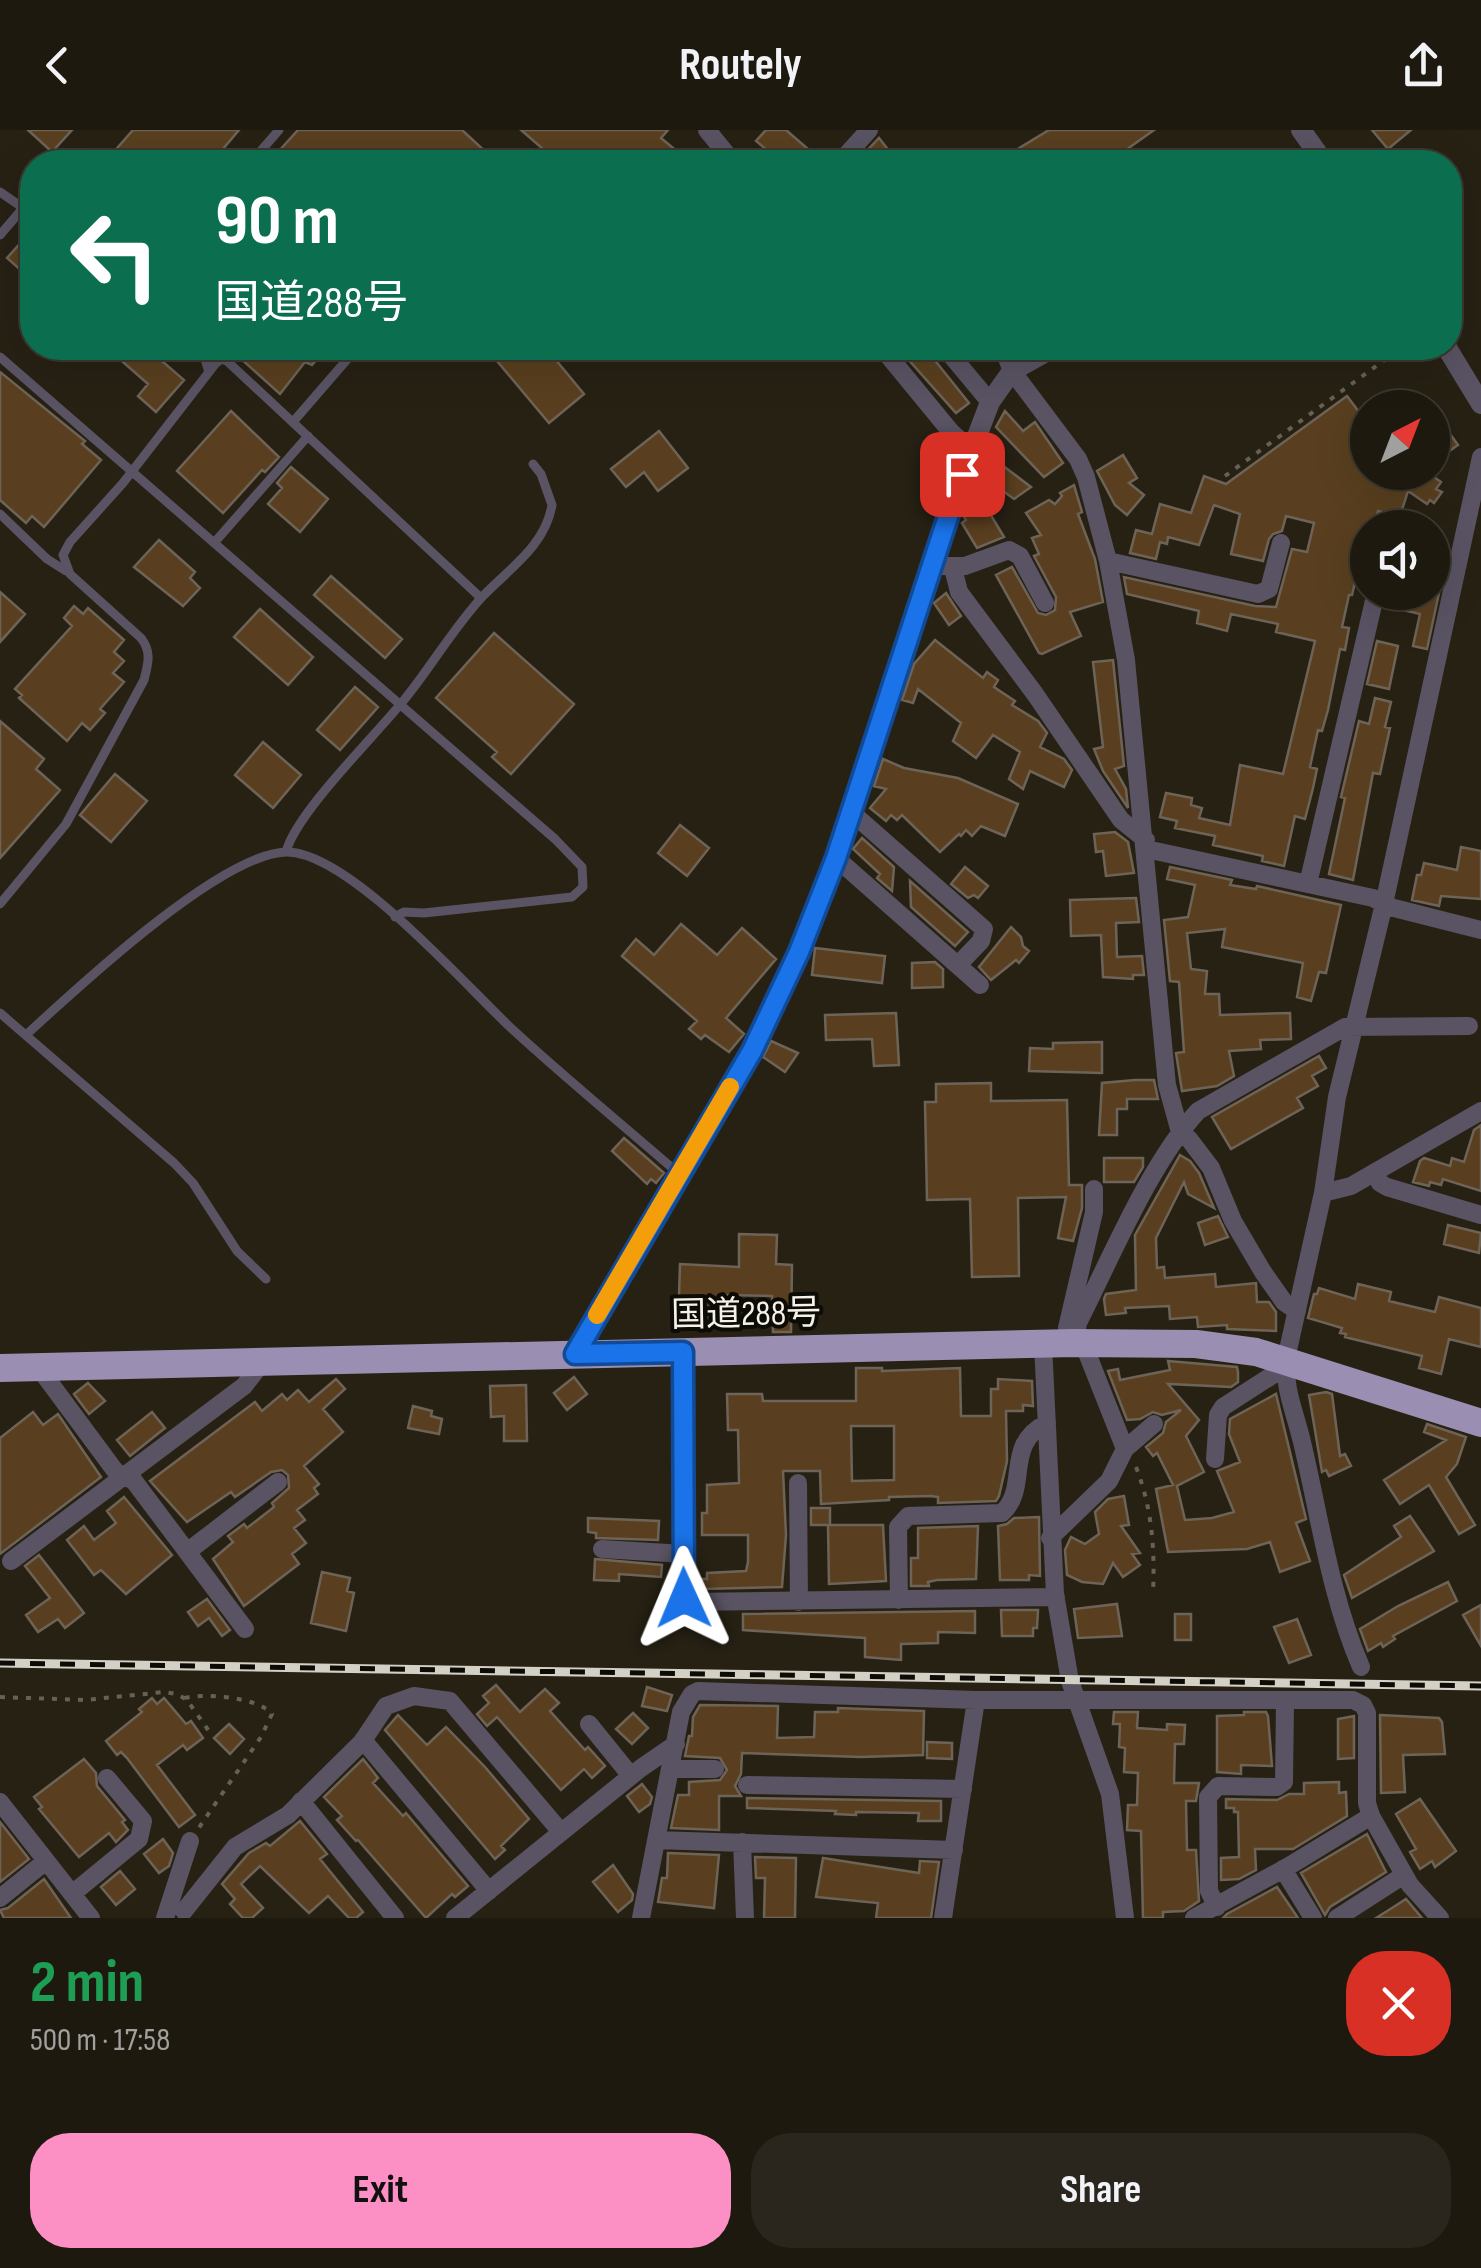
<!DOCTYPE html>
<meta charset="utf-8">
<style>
:root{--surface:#1d190f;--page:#2a261d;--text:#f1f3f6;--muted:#a0a09e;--line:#3b382f;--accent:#fc8fc3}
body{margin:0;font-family:"Sofia Sans Condensed","Noto Sans JP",sans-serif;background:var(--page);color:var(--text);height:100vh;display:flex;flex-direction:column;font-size:38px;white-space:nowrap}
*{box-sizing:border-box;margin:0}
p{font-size:32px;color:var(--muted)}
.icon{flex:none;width:55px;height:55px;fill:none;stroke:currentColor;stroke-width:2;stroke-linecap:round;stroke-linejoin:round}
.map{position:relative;height:1788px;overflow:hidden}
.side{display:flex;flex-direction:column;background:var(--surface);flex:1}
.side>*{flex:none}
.banner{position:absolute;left:20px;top:20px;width:1442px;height:210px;border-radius:40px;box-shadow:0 10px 40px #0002,0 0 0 2px var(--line);background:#0b6e4f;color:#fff;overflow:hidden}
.needle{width:65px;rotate:42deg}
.controls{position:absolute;left:1350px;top:260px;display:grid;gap:20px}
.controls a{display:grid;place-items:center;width:100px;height:100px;border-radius:50%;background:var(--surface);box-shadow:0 10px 40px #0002,0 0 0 2px var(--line);font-size:50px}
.pin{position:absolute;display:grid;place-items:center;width:85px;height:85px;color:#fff;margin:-42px;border-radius:20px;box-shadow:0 5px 15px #0006}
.me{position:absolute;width:110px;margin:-55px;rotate:359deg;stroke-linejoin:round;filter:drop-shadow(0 0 8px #0008)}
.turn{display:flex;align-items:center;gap:35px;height:210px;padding:0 30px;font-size:45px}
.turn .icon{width:130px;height:130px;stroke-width:2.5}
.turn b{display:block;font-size:70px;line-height:85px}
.round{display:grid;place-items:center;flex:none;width:105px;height:105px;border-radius:40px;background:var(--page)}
.head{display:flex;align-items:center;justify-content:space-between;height:170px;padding:0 30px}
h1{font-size:60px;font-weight:700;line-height:75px;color:#1e9e55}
.cta{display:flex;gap:20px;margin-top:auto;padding:20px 30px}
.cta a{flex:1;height:115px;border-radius:40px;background:var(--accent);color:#111;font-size:40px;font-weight:700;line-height:115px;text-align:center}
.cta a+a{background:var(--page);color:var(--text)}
header{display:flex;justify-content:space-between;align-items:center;height:130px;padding:0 30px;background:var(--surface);font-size:45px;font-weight:700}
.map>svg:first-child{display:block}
.building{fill:#593f1f;stroke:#6e6357;stroke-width:2.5;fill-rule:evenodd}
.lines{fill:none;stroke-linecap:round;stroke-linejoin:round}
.path{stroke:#666155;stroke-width:4;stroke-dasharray:5 8;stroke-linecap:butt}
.service{stroke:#595363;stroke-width:9}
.minor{stroke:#595363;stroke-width:18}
.tertiary{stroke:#595363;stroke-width:20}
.trunk{stroke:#9a8eb2;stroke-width:28}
.rail-casing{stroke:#d3d0c6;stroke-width:9}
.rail{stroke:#0d0b06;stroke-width:5;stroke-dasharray:15;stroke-linecap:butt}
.route-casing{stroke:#114b97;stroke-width:25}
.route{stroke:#1a73e8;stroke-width:18}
.slow{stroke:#f59e0b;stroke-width:18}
.labels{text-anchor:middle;stroke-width:8;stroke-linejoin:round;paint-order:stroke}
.street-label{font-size:35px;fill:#f4f1e8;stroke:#0d0b06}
</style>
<header><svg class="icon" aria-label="back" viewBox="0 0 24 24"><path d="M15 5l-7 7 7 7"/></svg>Routely<svg class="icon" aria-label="share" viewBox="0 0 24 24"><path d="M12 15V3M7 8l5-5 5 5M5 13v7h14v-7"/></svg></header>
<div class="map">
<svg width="1481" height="1788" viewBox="0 0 1481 1788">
<rect width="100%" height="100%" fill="#272114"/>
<path class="building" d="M28,0H72L52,22Z
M133,0H239L212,32H121L112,24Z
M298,0H462L488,24L480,32H269Z
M521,0H668L661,8L690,32H558Z
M766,0H786L823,32H781L756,11Z
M1049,0H1154L1109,32H1093L1087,24L1074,32H1018L1011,23Z
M1372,0H1411L1388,19Z
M879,8L898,32H863L860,28Z
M24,109L32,116V150L7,128Z
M107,218H147L184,250L156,282L138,266L148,254Z
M229,218H326L312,235L305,232L280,264Z
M501,218H546L584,264L549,293L492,225Z
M898,218H925L969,273L956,283Z
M0,242L85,311L82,314L101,330L44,397L32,386L26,393L0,370Z
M1347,266L1368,294V342H1427L1441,352L1436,359L1442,362L1434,373L1430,370L1427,374L1408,361L1400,386L1378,381L1374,398H1368V433L1360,431L1352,465H1349L1342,497L1349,498L1345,520L1340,519L1328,580L1322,601L1318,600L1310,637L1317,639L1313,658L1305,689L1295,686L1284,736L1262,731L1263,726L1213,715L1215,706L1175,698L1177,691L1160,687L1166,663L1192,668L1191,675L1202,678L1199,688L1230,695L1240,635L1283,644L1315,511L1276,502L1278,494L1231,484L1227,501L1197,493L1199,481L1127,464L1124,447L1255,476L1276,477L1292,419L1307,422L1314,393L1286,386L1282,401L1273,404L1269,409L1263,431L1231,424L1240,384L1214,375L1199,415L1168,407L1167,414L1160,412L1156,429L1130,423L1136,400L1152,404L1160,374L1191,383L1204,346L1226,354Z
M231,281L279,327L265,342L262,340L223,383L177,341Z
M1005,281L1023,301L1035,292L1063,333L1044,347L996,297Z
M659,301L688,338L658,361L644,342L626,357L611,339Z
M1450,304L1458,315L1432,333V316Z
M1123,325L1137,348L1129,353L1144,365L1127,385L1115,375L1097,341Z
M994,329L1031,357L1014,369L984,347L983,343Z
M291,337L328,369L300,402L268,374L282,358L277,353Z
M1074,355L1082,382L1078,384L1095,429L1103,472L1070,482L1081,506L1042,524L1039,523L996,445L1012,437L1038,483L1046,485L1055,480L1056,467L1034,426L1039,424L1032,408L1041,405L1026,383L1049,370L1055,374L1062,366L1060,363Z
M978,377L983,385L989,382L1004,407L977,418L962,393L966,390L963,385Z
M159,410L195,442L190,448L200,458L183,476L134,437Z
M1432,433L1445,435L1427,519L1413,516L1420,484L1386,476L1388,462H1432Z
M331,446L402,509L385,528L314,465Z
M0,462L25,484L0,512Z
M946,463L961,486L949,495L934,473Z
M74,476L83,484L88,478L124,510L114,522L124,531L113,543L124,552L100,579L105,583L90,600L82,593L67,611L19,568L22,565L15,559L72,496L64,488Z
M260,479L313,527L288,555L234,507Z
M494,503L574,574L511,644L492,627L497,622L436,568Z
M935,510L983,548L987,542L998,550L994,557L1015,571L1012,575L1038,591L1047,603L1040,617L1064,629L1072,640L1064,657L1030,641L1023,659L1009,649L1020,622L993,605L976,628L953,611L961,593L918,559L913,573L902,570L914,534Z
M1377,511L1398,516L1389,559L1367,554Z
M1113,530L1124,636L1115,639L1126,659L1128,678L1103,641L1094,619L1103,617L1093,532Z
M355,557L378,577L340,620L317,600Z
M1375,568L1391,572L1385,597L1390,598L1380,644L1373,643L1353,750L1329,744L1345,668L1341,667L1359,591L1369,594Z
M0,591L44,629L36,639L60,660L0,728Z
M263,612L301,645L273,678L235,645Z
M883,629L904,638L958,648L1018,674L1005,706L981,696L972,706L966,700L961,706L959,704L940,722L902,685L897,690L891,685L886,691L870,678L886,659L874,656Z
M115,644L147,671L111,712L80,685Z
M680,695L709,718L687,746L658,723Z
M1115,702L1128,712L1134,743L1106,746L1103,721L1096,722L1094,704Z
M862,708L894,737L892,761L877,748L880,744L853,719Z
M1461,717L1481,721V769L1441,766L1439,776L1412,770L1417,745H1421L1424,733L1457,740Z
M965,737L988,756L978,768L974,765L968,768L951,754Z
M1170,737L1232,750L1230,755L1256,759L1257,756L1341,775L1326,843L1319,842L1311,871L1297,867L1303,833L1222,817L1225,799L1187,803L1191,839L1207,841L1205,864H1219L1220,885L1290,883L1291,909L1260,910L1261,919L1229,921L1234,946L1217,956L1182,961L1176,923L1184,922L1179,852L1170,851L1164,790L1188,787L1195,755L1167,749Z
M910,751L968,802L955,816L911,777Z
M1136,768L1139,792L1116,793L1117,827L1142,826L1144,845H1133V849L1103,847L1101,805L1071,806L1070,770Z
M681,794L717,825L742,798L776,829L726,888L744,904L729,922L705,905L701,909L689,899L697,891L622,826L636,809L654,825Z
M1011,797L1021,807L1023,816L1029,821L1019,833L1016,830L991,850L979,837Z
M815,818L885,826L882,853L812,845Z
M935,832L943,839V857L912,858V833Z
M896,883L899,935L874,936L872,909L826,910L825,885Z
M771,911L798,923L785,942L763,927Z
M1102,912V943L1029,941L1030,918L1053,919V913Z
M1319,926L1326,938L1312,946L1318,956L1297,968L1303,978L1231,1019L1212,987Z
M1135,950H1154L1158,969H1127V979H1117V1005H1099L1102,953Z
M991,953V971L1067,970L1069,1055H1082V1078L1073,1111L1058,1108L1066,1067L1018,1068L1019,1146L972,1147L970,1069L927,1070L925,972H936V954Z
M1481,995V1061L1443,1049L1441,1055L1430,1052L1429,1056L1413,1052L1420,1031L1424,1028L1450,1036L1452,1028L1464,1032L1474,1000Z
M624,1008L664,1043L656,1053L651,1049L647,1054L612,1021Z
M1180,1025L1190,1031L1199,1043L1214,1078L1188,1064L1184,1052L1156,1108L1157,1138L1164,1137L1165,1148L1215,1144L1216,1157L1256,1153L1257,1172H1269L1276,1182V1201L1227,1199V1195L1198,1197L1197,1187L1170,1189L1169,1176L1125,1178L1126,1183L1106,1185L1104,1169L1106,1164L1136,1160L1135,1105Z
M1104,1028H1143V1037L1134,1052H1104Z
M1218,1086L1228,1107L1205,1115L1198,1093Z
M1448,1095L1481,1103L1479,1123L1444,1114Z
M739,1104L777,1105L776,1134L792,1135L791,1202H773L772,1166L720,1165L718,1187L699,1185L698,1199H678L680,1134L739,1137Z
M1358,1154L1391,1162L1389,1171L1435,1182L1439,1167L1481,1178V1217L1449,1209L1441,1244L1419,1238L1422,1226L1345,1207L1346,1204L1340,1203L1342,1198L1308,1188L1314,1164H1317L1319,1158L1355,1169Z
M1168,1231L1237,1237L1238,1242V1252L1231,1257L1168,1254L1199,1290L1186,1306L1204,1342L1177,1356L1185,1390L1212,1388L1234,1382L1217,1341L1240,1332L1229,1304L1230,1289L1276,1264L1306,1389L1296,1393L1310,1431L1280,1442L1270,1412L1247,1419L1168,1422L1156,1359L1173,1355L1157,1323L1153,1326L1146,1317L1163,1303L1166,1292L1181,1280L1162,1285L1153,1282L1140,1289L1127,1290L1108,1241L1118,1239L1120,1250L1170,1240Z
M856,1238H882V1241L960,1238L961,1286H991V1259H998V1249L1032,1251L1033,1276L1023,1275V1281H1006L1007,1331L999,1366L996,1371L938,1373V1367L931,1366L889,1367V1370L821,1374L820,1341H783L786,1405L782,1457L701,1459L700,1449H707V1443L746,1441L748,1432V1405H702V1383H707V1355L739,1353L738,1300H728L727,1264H762L763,1271H856ZM851,1296H894V1350L852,1351Z
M574,1247L587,1264L567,1280L554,1263Z
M336,1249L345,1259L323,1279L343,1302L304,1336L319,1354L314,1358L318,1364L297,1380L305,1390L294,1398L306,1413L292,1424L299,1434L244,1476L213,1429L233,1412L228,1406L244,1394L247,1398L274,1377L272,1373L289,1358L288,1345L282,1340L271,1342L235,1367L231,1362L187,1392L150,1351L255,1272L262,1281L282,1264L287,1270L298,1260L309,1272Z
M88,1253L105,1271L89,1284L74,1264Z
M526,1255L527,1311H504V1286L491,1287L490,1256Z
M1326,1262L1332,1264L1340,1326L1345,1324L1351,1336L1329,1346L1326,1340L1322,1342L1309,1265Z
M413,1276L432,1281L431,1286L442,1289L439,1304L408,1298Z
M33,1282L43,1295L58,1284L101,1347L0,1424V1308Z
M152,1282L165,1298L130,1326L117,1310Z
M1427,1294L1466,1307L1457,1334L1446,1347L1475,1395L1459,1404L1429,1355L1400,1374L1384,1350L1446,1310L1424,1302Z
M1124,1366L1129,1395L1121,1396L1140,1423L1132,1424L1140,1435L1123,1447L1113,1433L1103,1454L1082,1452L1067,1445L1065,1420L1071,1407L1085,1414L1099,1404L1095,1382L1108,1369Z
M124,1367L172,1425L126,1464L101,1440L94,1445L67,1410L84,1396L94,1410L116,1393L107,1381Z
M811,1378H830V1395H811Z
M1410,1386L1434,1421L1352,1468L1344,1445L1401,1407L1394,1396Z
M1039,1387L1040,1446L1029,1445V1450H1000L998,1396L1007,1394L1014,1388Z
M588,1388L659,1391L658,1410L596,1408V1403L588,1402Z
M828,1395H883L886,1451L829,1454Z
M978,1396L976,1449L937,1450L928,1452L929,1456H911V1428H918V1398Z
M39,1425L84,1483L65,1498L58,1489L38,1502L26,1485L50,1468L25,1436Z
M595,1429L662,1435L661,1447L619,1444V1451L594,1450Z
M322,1442L350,1448L347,1461L354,1463L346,1501L311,1493Z
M1448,1452L1457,1471L1393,1506L1395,1509L1383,1517L1381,1513L1368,1521L1360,1499L1398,1476Z
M207,1469L230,1500L222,1506L209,1488L198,1496L188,1482Z
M1117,1474L1122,1506L1078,1508L1074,1479Z
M1481,1475V1516L1463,1485Z
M1001,1480H1038L1037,1498H1033V1506H1002Z
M975,1481V1503L938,1502V1513L901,1514V1530L865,1527V1508L743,1500V1484Z
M1175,1484H1191V1510H1175Z
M1297,1489L1311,1525L1289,1533L1274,1497Z
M496,1555L520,1582L545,1559L559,1573L550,1581L585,1620L588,1617L605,1636L592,1648L584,1639L561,1660L497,1587L487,1596L477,1584L489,1573L483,1566Z
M647,1557L672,1565L667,1581L642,1576Z
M152,1568L157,1574L164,1568L186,1594L191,1591L203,1608L187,1620L183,1615L157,1635L195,1685L179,1697L127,1628L121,1622L117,1625L106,1611L142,1582L139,1579Z
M700,1575L778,1576L777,1608L814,1607L815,1582H838V1578L924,1581L923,1625L861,1627L742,1623L741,1644L735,1656L741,1666H719V1700L671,1698L678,1665H689V1652L720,1650L727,1640L720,1628L685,1626L689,1606H692L693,1587Z
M1114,1582H1138L1137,1598L1167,1600V1594L1185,1595L1184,1614H1175L1174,1653H1199L1196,1671H1186L1187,1720H1196L1199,1771L1184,1781L1163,1782V1788H1143L1141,1701L1127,1700L1128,1675H1137L1138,1643L1124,1642L1125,1618L1119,1617L1120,1594H1113Z
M1244,1582H1266L1268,1586L1272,1636L1241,1635V1644L1217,1642V1586L1244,1585Z
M633,1583L648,1598L632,1614L616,1599Z
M398,1585L427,1615L446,1597L485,1637L529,1689L501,1716L505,1720L495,1729L385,1600Z
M1380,1585L1439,1588L1442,1592L1445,1624L1403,1625L1405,1662L1381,1663Z
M1354,1586V1628L1338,1629V1589Z
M229,1594L244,1609L230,1624L214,1608Z
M927,1612L952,1613V1629L927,1628Z
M84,1629L96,1643L97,1656L125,1690L122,1692L128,1700L116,1712L109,1703L79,1727L39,1679L42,1677L34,1667Z
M363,1629L378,1648L373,1653L403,1686L406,1683L468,1756L455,1767L452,1764L426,1788L358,1710L356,1711L337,1690L342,1686L324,1667Z
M1339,1652V1663L1346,1662L1347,1686L1293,1719H1255L1256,1740L1239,1749L1221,1750V1728L1239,1727L1238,1682H1234V1678H1226V1669L1277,1670L1289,1664H1304V1653Z
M642,1654L652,1667L650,1674L639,1682L627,1666Z
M747,1668L941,1671V1691H918L919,1683L856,1682V1685L835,1684L836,1681L747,1678Z
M1420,1669L1456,1721L1435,1737L1432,1731L1420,1739L1410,1722L1416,1719L1396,1684Z
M300,1691L327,1724L320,1729L363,1782L356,1788H349L328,1766L309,1783L260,1736L241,1754L263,1778L252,1788H243L230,1774L235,1769L222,1754L249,1723L266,1713L270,1716Z
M0,1692L29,1729L0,1752Z
M1367,1704L1386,1742L1330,1777L1325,1785L1301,1743Z
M163,1709L173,1723L169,1736L159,1743L144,1724Z
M668,1723L719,1725L714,1778L658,1772L662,1748H667Z
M755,1727L796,1728L795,1788H764L765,1748H756Z
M823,1728L919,1743L920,1731L939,1732L931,1788H876L878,1773L816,1767Z
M613,1735L633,1764L632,1770L618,1782L593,1752Z
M120,1741L135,1759L116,1775L101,1757Z
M44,1749L71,1788H4L0,1780L8,1778Z
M1277,1757L1298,1788H1223L1227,1784Z
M1406,1769L1422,1788H1376L1392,1778Z"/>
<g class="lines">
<path class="path" d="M1225,346L1401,218
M1136,1337C1152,1378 1155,1419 1153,1463
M0,1567L85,1570L164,1562L177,1564L187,1570L211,1604
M185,1568C205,1563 258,1567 272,1584L261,1607L198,1699"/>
<path class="service" d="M251,32L279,0
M0,62L32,84
M0,105L24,77
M206,218L204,226L209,242
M0,227L555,709L582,737L583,757L572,767L424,783L404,782L395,787
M293,292L357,218
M0,384L47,429L66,441
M214,413L308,306
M286,722C296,683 375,606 404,570C431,537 454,497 483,466C510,438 545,416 552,375L541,344L533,334
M0,774L66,694L144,550C148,534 152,522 141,508L70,444L63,425L70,412L123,353L216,233L222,229L227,231L481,468
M0,883L174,1033L193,1053L237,1121L266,1149
M26,905C76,859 220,724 286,722C348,721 465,855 511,898C565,948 623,995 678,1043"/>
<path class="minor" d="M707,0L733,32
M840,32L869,0
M882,218L951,302L971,320
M945,218L990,272
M1003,218L1012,241L1078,329L1086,347L1108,431L1126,530L1167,955L1180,1002L1189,1009L1211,1038L1233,1091L1263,1142L1284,1172L1297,1181
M1391,398L1392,395
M1108,431L1258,464L1269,459L1281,413
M942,436H965L1009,420L1020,426L1045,473
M953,438L959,462L1035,564L1121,690L1146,710
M851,682L984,799L981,811L958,835
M1146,719L1373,768L1390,777L1481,800
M836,728L980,855
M1308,754L1376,462
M1375,1043L1380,1053L1387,1057L1481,1085
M1323,1063L1351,1056L1481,981
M1067,1198L1094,1082V1059
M1074,1213L1078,1193C1112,1126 1149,1035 1198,981L1345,897L1469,896
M1083,1213L1125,1319
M1043,1214L1055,1464L1070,1551L1110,1664L1125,1788
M683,1221V1463L687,1472L1056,1467
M39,1238L116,1342L134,1351L245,1499
M1215,1329L1218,1285L1223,1277L1285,1237
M798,1353L799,1472
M1050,1408L1109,1351L1125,1319L1154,1294
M602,1419L684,1424
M187,1422L278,1352
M11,1431L244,1256L262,1233
M899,1470L898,1397L908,1386L1002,1383C1030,1358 1003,1314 1047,1293
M1361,1537C1330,1465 1320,1388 1302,1312C1295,1282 1284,1260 1286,1229L1323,1063L1337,967L1384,774L1481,327
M589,1594L631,1646
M363,1610L489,1761
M671,1639H715
M747,1655L963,1659
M301,1671L395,1788
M0,1672L91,1788
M656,1710L954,1720
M742,1712L745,1788
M1283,1739L1313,1788
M72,1764L139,1709L143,1691L107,1648
M0,1768L46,1731
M1217,1777L1209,1761L1208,1667L1218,1656L1277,1657L1284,1652L1285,1571
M184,1781L235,1717L288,1685L362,1612L386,1576L414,1566L450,1571L561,1702
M165,1788L190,1711
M455,1788L641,1638L676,1614
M641,1788L681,1582L692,1564L698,1561L976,1570H1353L1363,1575L1367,1583V1673L1371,1686L1410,1755L1440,1788
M943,1788L976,1570
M1194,1788L1289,1736L1371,1686
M1337,1788L1404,1745"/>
<path class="tertiary" d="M1301,0L1324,32
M1447,218L1481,274
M575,1224L751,921L799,822L836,728L954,367L990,272L1012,241L1053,218"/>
<path class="trunk" d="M0,1238L1074,1213L1196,1214L1256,1222L1481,1293"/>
<defs>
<path id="rail" d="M0,1533L1481,1556"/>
</defs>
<use href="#rail" class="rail-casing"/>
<use href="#rail" class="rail"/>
</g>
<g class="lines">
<defs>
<path id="route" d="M684,1468L683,1222L575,1224L752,921L799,822L836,728L962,344"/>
</defs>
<use href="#route" class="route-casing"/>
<use href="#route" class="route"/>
<path class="slow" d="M597,1185L730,957"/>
</g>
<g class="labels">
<g class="street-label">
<text transform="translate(746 1183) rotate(-1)" y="12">国道288号</text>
</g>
</g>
</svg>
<div class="controls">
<a><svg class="needle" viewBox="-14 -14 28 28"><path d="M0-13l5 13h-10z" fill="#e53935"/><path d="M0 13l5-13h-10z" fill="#a0a09e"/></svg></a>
<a><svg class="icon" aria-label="sound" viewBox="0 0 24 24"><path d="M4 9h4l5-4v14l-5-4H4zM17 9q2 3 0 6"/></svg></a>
</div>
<div class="pin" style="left:962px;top:344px;background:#d93025"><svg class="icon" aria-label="arrive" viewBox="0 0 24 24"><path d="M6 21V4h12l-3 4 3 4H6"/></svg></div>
<svg class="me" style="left:684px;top:1468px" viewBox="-20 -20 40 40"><path d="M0-17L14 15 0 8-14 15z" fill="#1a73e8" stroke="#fff" stroke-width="4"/></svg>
<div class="banner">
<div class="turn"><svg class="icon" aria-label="left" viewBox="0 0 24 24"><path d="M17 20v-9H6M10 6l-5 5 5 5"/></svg><div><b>90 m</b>国道288号</div></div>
</div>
</div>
<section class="side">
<div class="head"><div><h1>2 min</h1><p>500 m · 17:58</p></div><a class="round" style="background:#d93025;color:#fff"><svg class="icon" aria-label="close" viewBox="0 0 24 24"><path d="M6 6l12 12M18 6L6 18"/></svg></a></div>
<div class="cta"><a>Exit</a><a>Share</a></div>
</section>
